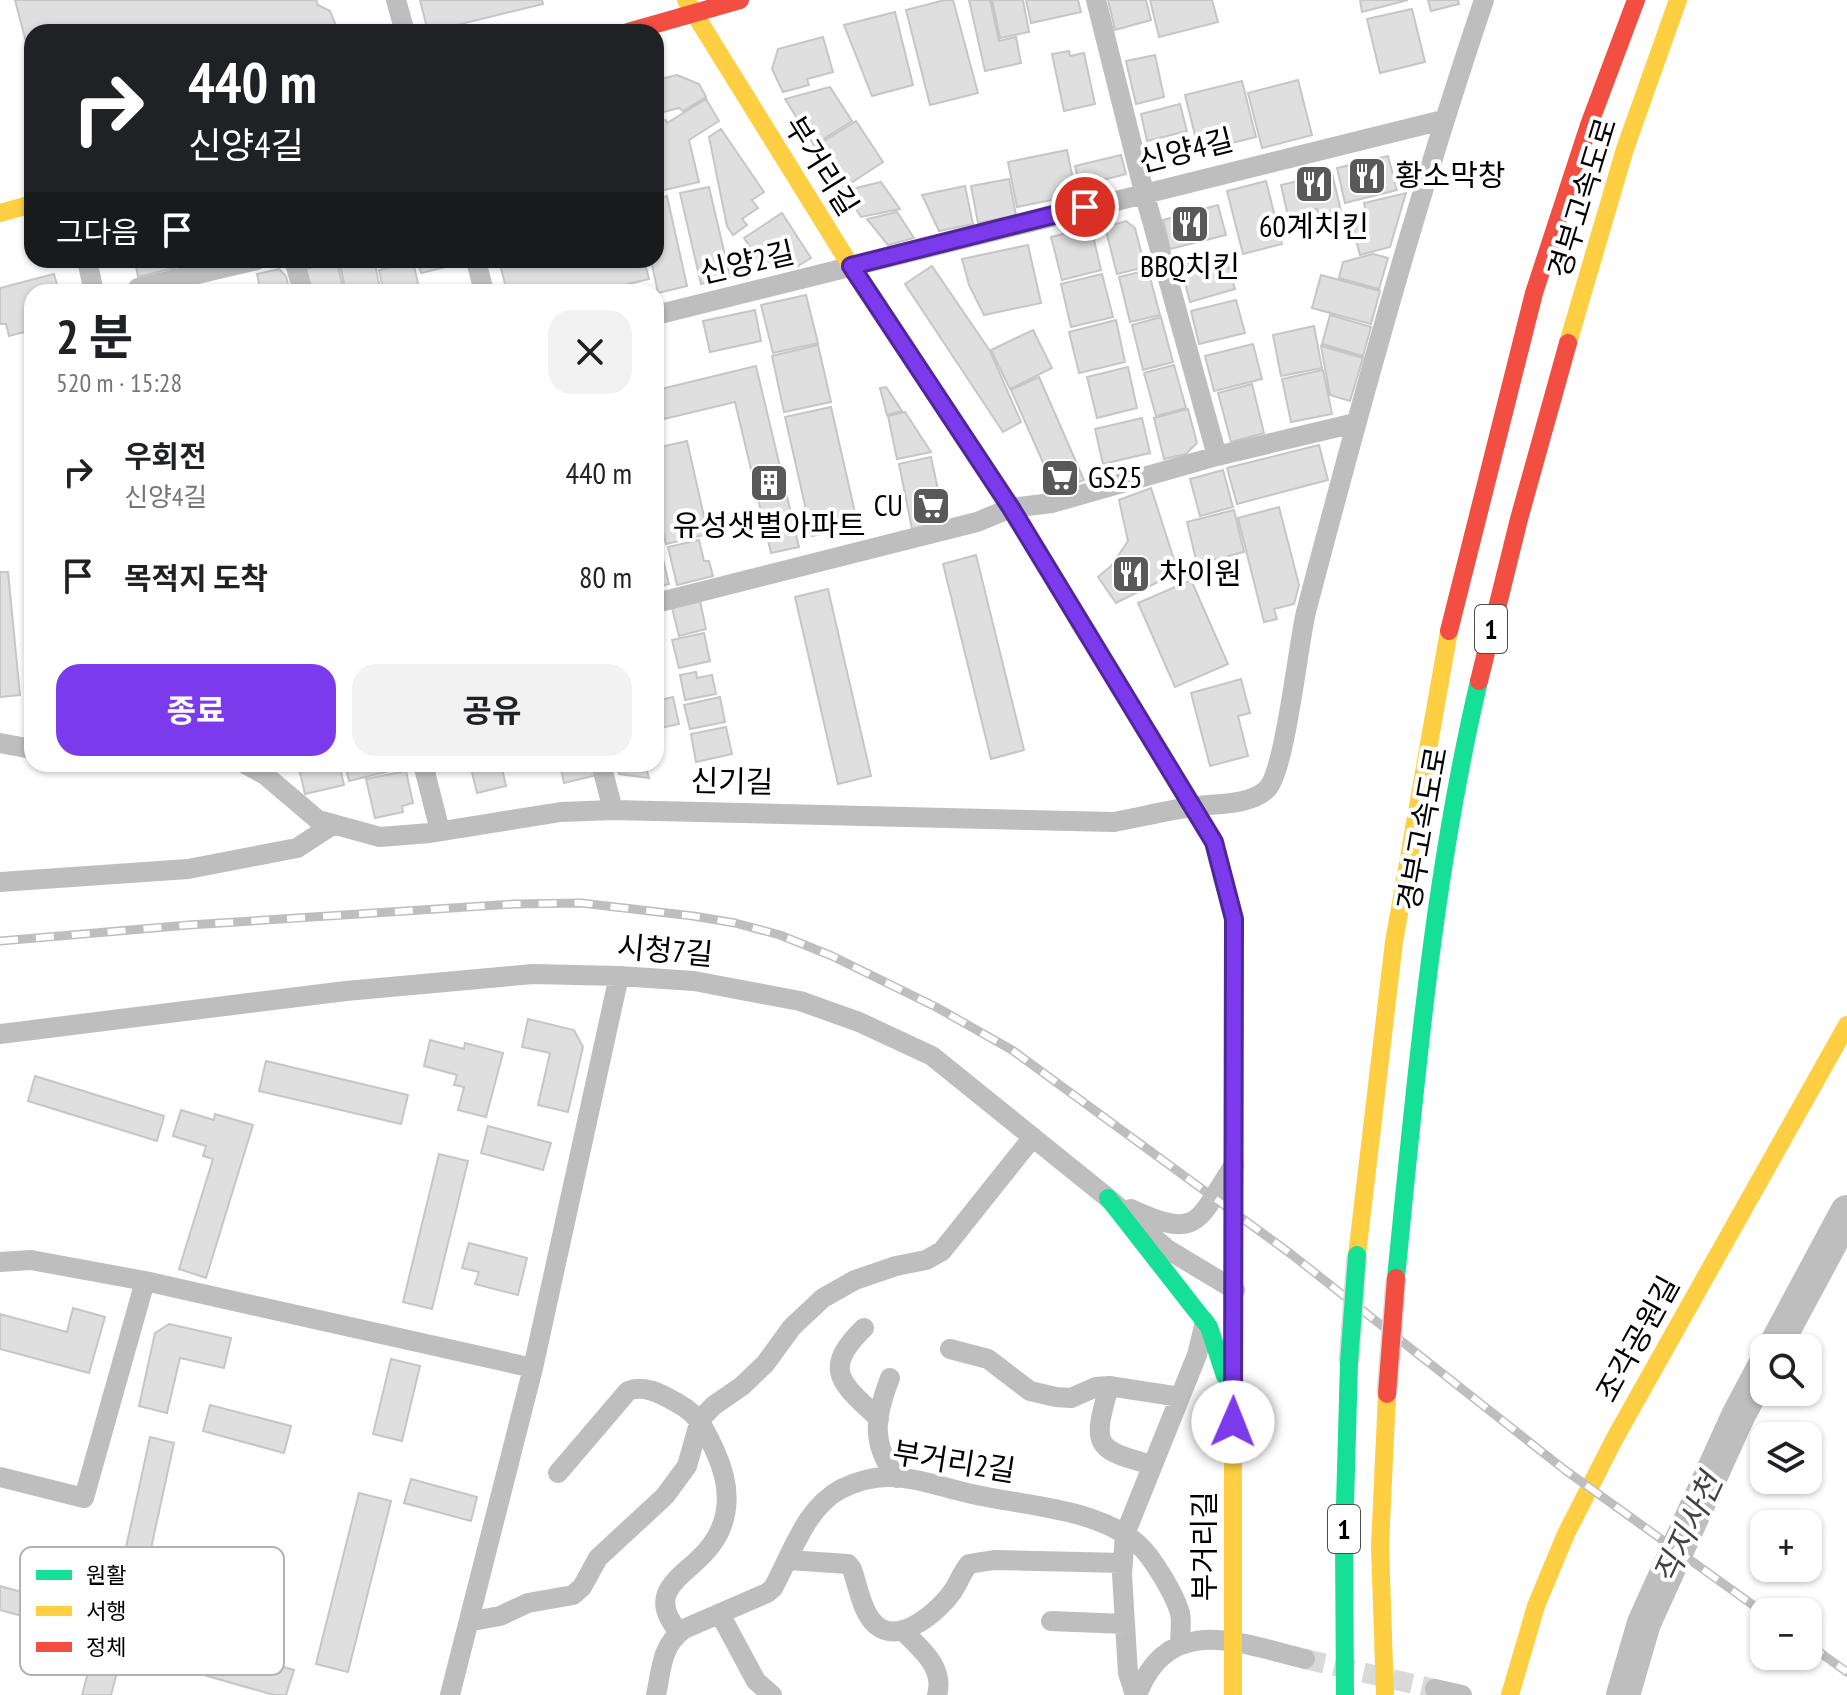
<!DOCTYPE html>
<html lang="ko">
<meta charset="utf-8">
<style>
:root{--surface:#fff;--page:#f2f2f2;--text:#202124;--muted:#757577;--accent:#7c3aed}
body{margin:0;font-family:"PT Sans Narrow","Noto Sans KR",sans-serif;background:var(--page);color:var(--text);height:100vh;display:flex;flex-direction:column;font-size:30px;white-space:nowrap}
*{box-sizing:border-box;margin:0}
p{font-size:26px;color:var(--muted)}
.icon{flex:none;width:44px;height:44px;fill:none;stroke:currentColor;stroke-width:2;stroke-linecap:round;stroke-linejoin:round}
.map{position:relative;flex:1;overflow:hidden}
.drawer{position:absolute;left:24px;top:284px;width:640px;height:488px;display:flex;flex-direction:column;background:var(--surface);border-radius:24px;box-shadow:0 2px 6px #0004}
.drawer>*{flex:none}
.banner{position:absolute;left:24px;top:24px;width:640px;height:244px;border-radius:24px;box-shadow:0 2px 6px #0004;background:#202124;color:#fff;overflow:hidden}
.controls{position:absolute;left:1750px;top:1334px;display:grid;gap:16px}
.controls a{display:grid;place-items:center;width:72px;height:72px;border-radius:16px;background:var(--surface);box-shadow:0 2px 6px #0004;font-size:40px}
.pin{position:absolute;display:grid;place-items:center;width:68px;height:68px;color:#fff;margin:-34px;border:4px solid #fff;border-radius:50%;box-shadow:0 2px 8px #0007}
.me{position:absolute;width:88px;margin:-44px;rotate:1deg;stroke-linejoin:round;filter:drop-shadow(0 0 6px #0008)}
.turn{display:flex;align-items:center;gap:28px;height:168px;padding:0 32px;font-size:36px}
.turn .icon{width:104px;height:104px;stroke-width:2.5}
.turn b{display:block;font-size:56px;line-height:68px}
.then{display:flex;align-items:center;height:76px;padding:0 32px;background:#0003;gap:16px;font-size:30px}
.round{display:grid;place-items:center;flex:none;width:84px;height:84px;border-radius:24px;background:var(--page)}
.summary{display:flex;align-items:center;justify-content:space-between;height:136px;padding:0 32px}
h1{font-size:48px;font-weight:700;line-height:60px}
.action{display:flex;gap:16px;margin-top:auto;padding:16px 32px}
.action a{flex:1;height:92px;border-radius:24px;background:var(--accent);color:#fff;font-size:32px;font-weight:700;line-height:92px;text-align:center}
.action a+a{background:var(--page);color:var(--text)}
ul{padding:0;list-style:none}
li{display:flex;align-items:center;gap:24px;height:104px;padding:0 32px}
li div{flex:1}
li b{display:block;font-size:30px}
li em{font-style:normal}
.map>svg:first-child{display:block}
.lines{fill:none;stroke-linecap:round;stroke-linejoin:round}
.river{stroke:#bebebe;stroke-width:34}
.building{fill:#dfdfdf;stroke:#c6c6c6;stroke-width:2}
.street-tunnel{stroke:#d9d9d9;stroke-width:20;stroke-dasharray:20 10;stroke-linecap:butt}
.street{stroke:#bebebe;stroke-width:20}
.fast{stroke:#16e098;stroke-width:18}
.slow{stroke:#ffcf43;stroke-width:18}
.jam{stroke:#f24e42;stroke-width:18}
.rail-casing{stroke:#bebebe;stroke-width:9}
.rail{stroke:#fff;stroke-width:6;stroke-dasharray:18;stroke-linecap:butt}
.fast-bridge-casing{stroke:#dbdbdb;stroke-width:21;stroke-linecap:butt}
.jam-bridge-casing{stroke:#dbdbdb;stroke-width:21;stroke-linecap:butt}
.fast-bridge{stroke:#16e098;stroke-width:18}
.jam-bridge{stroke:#f24e42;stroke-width:18}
.route-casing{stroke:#51269a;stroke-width:20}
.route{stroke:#7c3aed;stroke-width:14}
.labels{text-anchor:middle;stroke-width:8;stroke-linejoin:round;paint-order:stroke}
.shield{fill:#fff;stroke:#4c4c4c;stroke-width:2}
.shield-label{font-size:28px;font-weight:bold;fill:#000}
.street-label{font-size:30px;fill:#000;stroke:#fff}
.poi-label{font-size:30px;fill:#000;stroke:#fff;text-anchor:start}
.water-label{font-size:32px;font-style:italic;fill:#434343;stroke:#fff}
.key{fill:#fff;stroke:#b2b2b2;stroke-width:2}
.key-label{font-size:22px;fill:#000}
</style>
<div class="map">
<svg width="1847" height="1695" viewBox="0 0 1847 1695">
<rect width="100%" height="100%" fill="#fff"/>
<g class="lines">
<path class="river" d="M1774,1348L1847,1212
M1623,1695L1644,1623L1738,1416L1764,1367"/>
</g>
<path class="building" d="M15,0H316L318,5L330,11L336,26L335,32H32V65Z
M420,0H542L543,4L428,32Z
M945,0H953L978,93L930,105L906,10Z
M969,0H990L999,41L1016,37L1021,63L985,71Z
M992,0H1023L1029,32L1000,38Z
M1026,0H1078L1081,12L1031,23Z
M1108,0H1146L1151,20L1115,30Z
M1150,0H1212L1218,22L1159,37Z
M1360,0H1408L1362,12Z
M1428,0H1458L1459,4L1431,11Z
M1412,9L1425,62L1380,73L1367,19Z
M895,12L913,85L872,96L844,25Z
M823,37L833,72L807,79L809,85L783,92L772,69L778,49Z
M1069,51L1070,56L1084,53L1095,104L1064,111L1052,54Z
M1155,55L1164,97L1136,104L1126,61Z
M677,75L699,84L706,97L683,111L679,108L656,114V80Z
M1298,80L1312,135L1262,148L1248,93Z
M1242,81L1256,137L1199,151L1185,95Z
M830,87L852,121L814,145L785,99Z
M706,99L719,121L689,140L699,182L656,192V122L666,120L667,123Z
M1180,104L1187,131L1147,141L1141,114Z
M856,121L883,162L840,190L813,148Z
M721,129L764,192L752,200L758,208L742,219L747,225L733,235L727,226L709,137Z
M1067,150L1076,195L1017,207L1008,162Z
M1121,155L1126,174L1080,186L1075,166Z
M1388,156L1397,190L1345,203L1337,168Z
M1332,173L1345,228L1330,231L1327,217L1320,218L1317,209L1288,216L1281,185Z
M1009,179L1016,215L978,223L971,186Z
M1266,181L1282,244L1243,254L1227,191Z
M881,182L900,209L861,217L844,191Z
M965,186L973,224L939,231L922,195Z
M709,187L730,277L701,284L680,193Z
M1406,193L1390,247L1360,255L1352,225L1356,224L1355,216L1366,213L1364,203Z
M667,196L687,286L658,293L651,260H656V199Z
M1218,205L1226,235L1170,249L1163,220Z
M897,212L914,238L888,245L867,219Z
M782,213L811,258L798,266L763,267L744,238Z
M1126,221L1135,228L1145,267L1117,274L1105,227Z
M1091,227L1101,270L1062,280L1051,237Z
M1028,245L1041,303L984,315L969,285L962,259Z
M1225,253L1235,289L1190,302L1180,265Z
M1373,254L1388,258L1379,289L1339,278L1343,262Z
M135,260H172L174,268L138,277Z
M173,260H208L209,266L175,273Z
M339,260H374L381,292H346Z
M417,260H453L454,265L421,273Z
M499,260H644L649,279L596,292H507Z
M337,262L344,292H311L305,269Z
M413,262L420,292H384L379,270Z
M932,266L990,351L1021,422L1003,432L905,284Z
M279,269L286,276L290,292H261L257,274Z
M1148,270L1160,315L1130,322L1119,277Z
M54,274L59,292H32V330L9,336L6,324H0V288Z
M1102,274L1113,317L1071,327L1061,284Z
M1321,275L1380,291L1371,324L1312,308Z
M806,295L818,343L773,353L761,305Z
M1236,300L1245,333L1199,344L1191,311Z
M755,310L761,341L710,352L703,321Z
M1330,315L1371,327L1363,356L1322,344Z
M1161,317L1173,362L1143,370L1132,325Z
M1116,320L1125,362L1079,373L1069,332Z
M1314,326L1322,368L1281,376L1273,335Z
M1033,330L1052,368L1010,389L991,350Z
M1253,344L1262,379L1214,391L1205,356Z
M818,345L831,402L784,412L772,356Z
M1321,346L1363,358L1350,401L1330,395Z
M1174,365L1186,408L1156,416L1144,373Z
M756,366L799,547L771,553L735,402L664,419L657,390Z
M1128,367L1137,408L1097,418L1087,377Z
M1323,370L1332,414L1291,422L1282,379Z
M1039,377L1084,480L1056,492L1011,390Z
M1252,384L1264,433L1231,442L1218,393Z
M886,387L902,411L887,415L880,388Z
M831,407L858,526L812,536L785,417Z
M1188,409L1197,443L1186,454L1164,459L1154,418Z
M905,412L931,452L897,459L888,416Z
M1142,418L1150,453L1103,464L1095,429Z
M687,441L708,534L666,544L656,502V448Z
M1319,445L1328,480L1237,504L1227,468Z
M931,457L945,522L912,529L899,464Z
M1223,470L1233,507L1200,516L1190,479Z
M1151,488L1178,572L1116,603L1098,577L1111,566L1128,541L1119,500Z
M1279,507L1299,585L1294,604L1274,609L1277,619L1264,622L1238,518Z
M1234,510L1244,552L1197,564L1187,522Z
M656,531L669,584L656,587Z
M699,540L704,561H709L713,576L677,585L668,547Z
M976,555L1024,750L991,759L943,564Z
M0,572H8L20,695L0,697Z
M1191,580L1228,664L1175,687L1138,603Z
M828,589L871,776L838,784L795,597Z
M700,601L706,629L679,636L672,608Z
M704,633L710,661L679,668L672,640Z
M696,672L697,678L712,675L716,694L685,700L680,675Z
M1241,679L1250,713L1238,716L1248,756L1210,766L1191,693Z
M673,697L679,724L656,729V701Z
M720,697L725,722L690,729L684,705Z
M726,727L732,754L696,762L691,734Z
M298,764H339L344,785L305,794Z
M345,764H393L394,770L349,781Z
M470,764H501L506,786L477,793Z
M560,764H594L597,775L564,783Z
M616,764H645L649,778L619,774Z
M406,771L413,803L402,806L403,812L375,818L366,779Z
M528,1019L574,1030L583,1047L568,1112L538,1105L550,1053L522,1047Z
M430,1040L464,1049L465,1043L503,1053L486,1117L458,1110L464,1087L454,1085L457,1075L424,1066Z
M266,1061L408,1095L401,1124L259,1091Z
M35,1076L164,1116L157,1141L28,1101Z
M181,1110L214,1120L215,1114L253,1125L206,1278L179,1269L213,1159L203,1156L206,1146L173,1136Z
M488,1126L551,1143L543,1170L481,1153Z
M439,1154L468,1161L432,1309L403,1302Z
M469,1243L527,1258L518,1295L475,1284L479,1272L462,1268Z
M73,1308L105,1317L89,1373L0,1349V1314L67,1332Z
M169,1324L231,1338L224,1368L180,1358L167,1413L139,1406L155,1333Z
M391,1359L420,1366L402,1441L373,1434Z
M210,1405L291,1426L284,1453L203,1431Z
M150,1437L174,1443L143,1585L119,1580Z
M411,1479L477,1497L471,1521L404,1503Z
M359,1493L391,1501L348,1672L316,1664Z
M0,1586L86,1610L80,1632L0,1610Z
M138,1625L294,1670L286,1695H274L130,1654Z
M95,1646L122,1653L111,1695H82Z"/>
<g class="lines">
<path class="street-tunnel" d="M1305,1659L1435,1689"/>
<path class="street" d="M396,0L405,32
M1096,0L1144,192L1217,456
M87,260L94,292
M294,260L303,292
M476,260L484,292
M138,288L257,260
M656,315C919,252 1180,183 1443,120
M656,603L977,522L1011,508L1052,503L1217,456L1355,423
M0,743L32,749
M245,764L265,775L318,820L380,837L430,833L561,812L613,810L1114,822C1140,817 1165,811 1191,807C1214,803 1250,806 1267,789C1285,772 1298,645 1306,612C1360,406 1416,201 1484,0
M423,764L440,831
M601,764L613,810
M0,882L188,869L297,848L334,824
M0,1034L346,991L533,974L619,976L694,981L800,1001L859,1022L932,1056L1108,1198L1167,1249L1235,1290
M1131,1209C1200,1241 1197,1221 1234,1165
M0,1262L31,1260L145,1281L533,1368
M864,1328C819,1371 844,1385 879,1419
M950,1349L988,1359L1030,1391L1056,1397L1071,1398L1096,1387L1109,1386L1180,1397
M890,1378C875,1417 870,1443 897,1478
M1109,1386C1093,1445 1092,1449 1152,1465
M558,1473L628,1391C646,1384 663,1395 679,1404C699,1415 706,1431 715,1451C729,1481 733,1515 712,1544C691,1575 641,1588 679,1632
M0,1477L84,1498L145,1281
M788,1560L848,1564L852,1569C858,1586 862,1613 876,1625C900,1646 940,1610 953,1591C959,1582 962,1572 969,1564L994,1560L1122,1563
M720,1614L756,1681L772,1695
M478,1620L500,1616L528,1603L573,1595L582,1587L598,1558L665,1496L687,1466L700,1420L713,1406L742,1386L765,1364L792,1327L823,1298L855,1280L896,1266L926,1260L942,1251L1033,1137
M1051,1621L1125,1624
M902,1630C920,1648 945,1667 937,1695
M1435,1689L1462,1695
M450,1695L533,1368L619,976
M656,1695C662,1669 660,1647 684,1629L767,1593L773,1588C792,1554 805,1508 841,1489C855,1482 873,1477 888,1477C917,1477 944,1488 972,1494C1024,1506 1099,1508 1139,1545C1153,1558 1175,1595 1180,1613C1182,1622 1180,1634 1180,1643
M1135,1695L1128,1673L1122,1574L1125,1534L1197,1355L1205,1322
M1137,1695C1169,1612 1239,1643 1305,1659"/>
<path class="fast" d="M1055,581L1214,842L1234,919L1233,1321
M1108,1198L1209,1327L1225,1376
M1396,1278C1416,1078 1433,877 1479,681
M1345,1695L1344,1540L1349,1363"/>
<path class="slow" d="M686,0L852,268
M0,213L32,204
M1568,343L1625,149L1678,0
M1357,1255L1394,942L1449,631
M1233,1695V1321
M1385,1695L1380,1546L1387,1394
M1510,1695L1536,1606L1566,1534L1615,1438L1847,1025"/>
<path class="jam" d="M628,32L740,0
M852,268L1011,508L1055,581
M1449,631L1534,293L1589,125L1636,0
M1479,681L1519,519L1568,343"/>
<defs>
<path id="rail" d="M0,941L189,925L514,904L581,903L693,916L735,923L780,935L832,956L936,1007L1012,1050L1291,1254L1565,1470L1764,1613
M1808,1644L1847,1672"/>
</defs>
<use href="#rail" class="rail-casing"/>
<use href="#rail" class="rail"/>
<defs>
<path id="fast-bridge" d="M1349,1363L1357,1255"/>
<path id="jam-bridge" d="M1387,1394L1396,1278"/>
</defs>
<use href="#fast-bridge" class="fast-bridge-casing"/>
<use href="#jam-bridge" class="jam-bridge-casing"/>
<use href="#fast-bridge" class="fast-bridge"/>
<use href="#jam-bridge" class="jam-bridge"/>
</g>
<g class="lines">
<defs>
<path id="route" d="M1085,207L851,266L1011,508L1214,842L1234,919L1233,1422"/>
</defs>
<use href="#route" class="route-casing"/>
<use href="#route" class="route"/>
</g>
<defs>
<symbol id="restaurant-square" viewBox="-11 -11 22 22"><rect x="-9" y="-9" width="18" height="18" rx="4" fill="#595959" stroke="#fff"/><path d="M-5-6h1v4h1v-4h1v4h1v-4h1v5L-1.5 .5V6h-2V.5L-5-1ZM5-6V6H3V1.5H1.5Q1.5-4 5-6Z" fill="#fff"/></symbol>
<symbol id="supermarket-square" viewBox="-11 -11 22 22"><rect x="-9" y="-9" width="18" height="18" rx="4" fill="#595959" stroke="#fff"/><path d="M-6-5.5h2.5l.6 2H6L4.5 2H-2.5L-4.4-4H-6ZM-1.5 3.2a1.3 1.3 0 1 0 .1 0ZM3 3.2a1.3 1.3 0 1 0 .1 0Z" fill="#fff"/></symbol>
<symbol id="building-square" viewBox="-11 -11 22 22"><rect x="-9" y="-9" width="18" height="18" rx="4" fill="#595959" stroke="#fff"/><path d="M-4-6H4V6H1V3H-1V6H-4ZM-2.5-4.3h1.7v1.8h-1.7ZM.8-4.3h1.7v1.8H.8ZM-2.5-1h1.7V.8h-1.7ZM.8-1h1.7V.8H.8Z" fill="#fff"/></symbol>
</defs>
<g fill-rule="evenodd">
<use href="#restaurant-square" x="1345" y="154" width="44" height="44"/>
<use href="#restaurant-square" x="1292" y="162" width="44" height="44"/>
<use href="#restaurant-square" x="1168" y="202" width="44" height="44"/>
<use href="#supermarket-square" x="1038" y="456" width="44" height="44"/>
<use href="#building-square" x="747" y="461" width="44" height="44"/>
<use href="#supermarket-square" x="909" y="484" width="44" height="44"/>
<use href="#restaurant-square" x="1109" y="552" width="44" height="44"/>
</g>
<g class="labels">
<g class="shield">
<rect x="1475" y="605" width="32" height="48" rx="6"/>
<rect x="1328" y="1505" width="32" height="48" rx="6"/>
</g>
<g class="shield-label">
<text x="1491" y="639">1</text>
<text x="1344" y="1539">1</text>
</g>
<g class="street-label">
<text transform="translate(1186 151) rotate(-14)" y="10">신양4길</text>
<text transform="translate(821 166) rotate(58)" y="10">부거리길</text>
<text transform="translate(1583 198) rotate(-73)" y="10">경부고속도로</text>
<text transform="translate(747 263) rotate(-13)" y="10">신양2길</text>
<text transform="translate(732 782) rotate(1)" y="10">신기길</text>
<text transform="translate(1423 829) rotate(-80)" y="10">경부고속도로</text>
<text transform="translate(665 951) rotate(5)" y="10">시청7길</text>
<text transform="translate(1638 1339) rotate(-61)" y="10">조각공원길</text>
<text transform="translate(954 1462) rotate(9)" y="10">부거리2길</text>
<text transform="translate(1205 1546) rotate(-90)" y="10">부거리길</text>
</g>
<g class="poi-label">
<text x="1395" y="186">황소막창</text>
<text x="1314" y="237" text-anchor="middle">60계치킨</text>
<text x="1190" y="277" text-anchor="middle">BBQ치킨</text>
<text x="1088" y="488">GS25</text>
<text x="903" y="516" text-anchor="end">CU</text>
<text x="769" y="536" text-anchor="middle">유성샛별아파트</text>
<text x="1159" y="584">차이원</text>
</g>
<g class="water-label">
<text transform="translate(1688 1529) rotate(-65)" y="11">직지사천</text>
</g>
</g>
<rect x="20" y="1547" width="264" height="128" rx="12" class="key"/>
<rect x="36" y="1570" width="36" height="10" fill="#16e098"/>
<rect x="36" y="1606" width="36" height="10" fill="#ffcf43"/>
<rect x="36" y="1642" width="36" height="10" fill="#f24e42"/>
<g class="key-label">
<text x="86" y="1583">원활</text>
<text x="86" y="1619">서행</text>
<text x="86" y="1655">정체</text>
</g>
</svg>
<div class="controls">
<a><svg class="icon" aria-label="search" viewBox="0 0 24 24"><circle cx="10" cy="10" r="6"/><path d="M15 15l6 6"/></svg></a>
<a><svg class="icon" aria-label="layers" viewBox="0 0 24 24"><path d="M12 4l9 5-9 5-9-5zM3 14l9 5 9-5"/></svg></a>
<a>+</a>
<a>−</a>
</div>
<div class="pin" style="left:1085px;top:207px;background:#d93025"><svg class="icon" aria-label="arrive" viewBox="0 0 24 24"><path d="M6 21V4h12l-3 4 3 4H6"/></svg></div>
<svg class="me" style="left:1233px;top:1422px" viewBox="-20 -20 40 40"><circle r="19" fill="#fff"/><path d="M0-13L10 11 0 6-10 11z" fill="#7c3aed"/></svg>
<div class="banner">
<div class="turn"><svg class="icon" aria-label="right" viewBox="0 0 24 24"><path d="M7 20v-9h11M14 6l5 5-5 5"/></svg><div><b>440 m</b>신양4길</div></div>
<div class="then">그다음<svg class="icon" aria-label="arrive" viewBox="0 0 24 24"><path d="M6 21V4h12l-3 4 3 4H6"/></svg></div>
</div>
<section class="drawer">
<div class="summary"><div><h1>2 분</h1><p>520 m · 15:28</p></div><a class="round"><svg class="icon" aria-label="close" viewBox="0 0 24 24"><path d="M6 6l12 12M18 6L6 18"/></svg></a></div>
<ul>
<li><svg class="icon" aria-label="right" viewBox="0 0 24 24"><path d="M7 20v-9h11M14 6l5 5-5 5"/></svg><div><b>우회전</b><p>신양4길</p></div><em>440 m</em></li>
<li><svg class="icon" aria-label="arrive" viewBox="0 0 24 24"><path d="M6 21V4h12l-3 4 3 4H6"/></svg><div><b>목적지 도착</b></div><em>80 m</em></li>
</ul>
<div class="action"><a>종료</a><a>공유</a></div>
</section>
</div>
